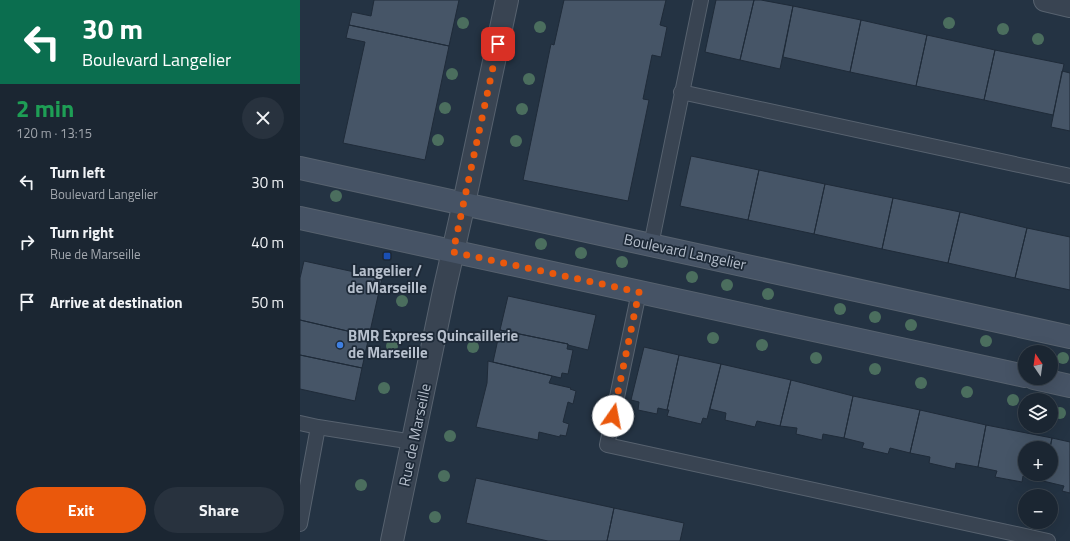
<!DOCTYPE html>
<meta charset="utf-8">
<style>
:root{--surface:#1b2632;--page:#28323e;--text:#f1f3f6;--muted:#a0a5ac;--line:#39434d;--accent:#ea580c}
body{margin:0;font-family:"Titillium Web",sans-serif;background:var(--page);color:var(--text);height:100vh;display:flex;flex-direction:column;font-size:15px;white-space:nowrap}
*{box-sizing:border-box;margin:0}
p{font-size:13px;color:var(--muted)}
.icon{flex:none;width:22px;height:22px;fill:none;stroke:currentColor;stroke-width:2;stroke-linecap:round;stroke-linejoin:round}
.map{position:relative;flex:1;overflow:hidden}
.details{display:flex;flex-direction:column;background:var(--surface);width:300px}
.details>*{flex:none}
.top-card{background:#0b6e4f;color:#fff;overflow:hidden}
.needle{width:26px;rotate:347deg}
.buttons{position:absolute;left:718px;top:345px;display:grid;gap:8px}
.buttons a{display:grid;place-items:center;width:40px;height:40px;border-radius:50%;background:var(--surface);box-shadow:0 4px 16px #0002,0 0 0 1px var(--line);font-size:20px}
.pin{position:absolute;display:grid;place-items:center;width:34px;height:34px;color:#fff;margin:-17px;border-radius:8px;box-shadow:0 2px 6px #0006}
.me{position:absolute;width:44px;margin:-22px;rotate:12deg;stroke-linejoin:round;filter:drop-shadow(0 0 3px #0008)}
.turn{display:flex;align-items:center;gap:14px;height:84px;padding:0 16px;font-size:18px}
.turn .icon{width:52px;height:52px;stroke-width:2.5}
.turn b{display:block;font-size:28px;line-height:34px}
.round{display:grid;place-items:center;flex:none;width:42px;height:42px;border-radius:21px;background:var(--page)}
.headline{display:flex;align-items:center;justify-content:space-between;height:68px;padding:0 16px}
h1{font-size:24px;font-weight:700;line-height:30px;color:#1e9e55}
.action{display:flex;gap:8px;margin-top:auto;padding:8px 16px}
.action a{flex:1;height:46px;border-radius:24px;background:var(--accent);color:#fff;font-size:16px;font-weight:700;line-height:46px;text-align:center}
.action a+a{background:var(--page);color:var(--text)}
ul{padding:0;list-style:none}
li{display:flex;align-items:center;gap:12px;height:60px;padding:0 16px}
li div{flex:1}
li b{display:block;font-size:15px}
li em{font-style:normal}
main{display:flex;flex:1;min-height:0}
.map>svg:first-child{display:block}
.building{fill:#465567;stroke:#1f2b39}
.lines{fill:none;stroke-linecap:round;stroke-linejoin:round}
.lane-casing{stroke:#57626f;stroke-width:16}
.street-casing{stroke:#57626f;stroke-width:24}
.secondary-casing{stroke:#57626f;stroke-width:24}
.lane{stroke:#394452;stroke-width:14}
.street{stroke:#394452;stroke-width:22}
.secondary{stroke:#465365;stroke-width:22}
.tree{fill:#4b6e5e}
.route{stroke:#ea580c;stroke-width:7;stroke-dasharray:0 12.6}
.transit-dot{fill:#1a4fb4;stroke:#1d2937;stroke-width:1.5}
.shop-dot{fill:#3f7fe0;stroke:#1d2937;stroke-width:1.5}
.labels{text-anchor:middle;stroke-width:3.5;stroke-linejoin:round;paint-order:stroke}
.street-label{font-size:15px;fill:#b6bfcc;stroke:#1d2937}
.poi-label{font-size:15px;font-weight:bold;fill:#b6bfcc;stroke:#1d2937}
</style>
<main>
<section class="details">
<div class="top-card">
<div class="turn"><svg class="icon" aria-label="left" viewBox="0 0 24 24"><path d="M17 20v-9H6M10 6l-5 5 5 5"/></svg><div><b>30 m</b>Boulevard Langelier</div></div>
</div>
<div class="headline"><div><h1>2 min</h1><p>120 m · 13:15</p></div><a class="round"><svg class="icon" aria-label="close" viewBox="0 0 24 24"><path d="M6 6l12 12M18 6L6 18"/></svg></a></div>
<ul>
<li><svg class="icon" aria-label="left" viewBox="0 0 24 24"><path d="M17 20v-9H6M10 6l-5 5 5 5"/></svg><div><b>Turn left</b><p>Boulevard Langelier</p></div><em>30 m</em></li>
<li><svg class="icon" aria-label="right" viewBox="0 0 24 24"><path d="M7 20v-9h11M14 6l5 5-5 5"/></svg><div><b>Turn right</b><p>Rue de Marseille</p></div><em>40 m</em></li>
<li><svg class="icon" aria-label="arrive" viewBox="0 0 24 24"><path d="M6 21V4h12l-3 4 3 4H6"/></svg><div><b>Arrive at destination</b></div><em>50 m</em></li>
</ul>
<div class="action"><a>Exit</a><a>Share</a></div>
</section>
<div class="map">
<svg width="770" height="541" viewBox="0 0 770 541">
<rect width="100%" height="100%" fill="#243343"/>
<path class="building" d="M74,0H159L149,46L49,25L52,12L71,16Z
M264,0H366L360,25L367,27L361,57L352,55L343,99L349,100L328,201L223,180L251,44L254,45Z
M416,0H454L440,60L405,52Z
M454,0H461L493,6L480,69L440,60Z
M493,6L561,20L550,72L483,57Z
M561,20L627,35L616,86L550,72Z
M49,25L149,46L125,160L43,143L65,42L46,38Z
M627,35L695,50L684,100L616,86Z
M695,50L764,64L753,115L684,100Z
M762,71L770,73V131L751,127Z
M391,156L459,170L448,220L380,206Z
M459,170L525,184L514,234L448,220Z
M525,184L593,198L582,249L514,234Z
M593,198L660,212L648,263L582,249Z
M660,212L727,228L715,278L648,263Z
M727,228L770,237V290L715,278Z
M4,261L82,278L69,336L0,320V278Z
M208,296L296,315L288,350L268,345V344L200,330Z
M0,320L69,336L62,368L0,355Z
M200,330L268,344L267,349L273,350L268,374L262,373L261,378L193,362Z
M344,347L379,355L367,410L358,408L357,414L338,410L339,402L331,400Z
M0,355L62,368L55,401L0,389Z
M379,355L421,364L407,419L403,418L401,424L367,416L369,410H367Z
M188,361L252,376L249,383L271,388L270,389L276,391L273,404L268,402L263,422L269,424L266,436L260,435V437L239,432L238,440L176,427L187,383Z
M421,364L491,380L480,426L457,421L455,427L425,420L426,413L410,409Z
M491,380L553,396L544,438L523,434L522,440L496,434L497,428L480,426Z
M553,396L620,410L610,453L590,448L588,454L562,448L564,443L544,438Z
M620,410L686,425L678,467L656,463L655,469L629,463L630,457L610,453Z
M686,425L752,438L750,448H725V474H744L743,481L723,476L722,482L695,477L697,471L678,467Z
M752,438L770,442V493L762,491L764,486L743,481L744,474H751V448H750Z
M176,478L314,508L307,541H248L166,523Z
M314,508L384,523L380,541H307Z"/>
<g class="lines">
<defs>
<path id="lane" d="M381,92L770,176
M351,245L401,0
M339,292L307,445L748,541
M0,423L18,427L113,442
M0,524L18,427"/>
<path id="street" d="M745,0L770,6
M92,541L144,291L164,203L207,0"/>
<path id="secondary" d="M0,168L770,337
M0,218L725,376
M734,378L770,386"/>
</defs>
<use href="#lane" class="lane-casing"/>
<use href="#street" class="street-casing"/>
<use href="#secondary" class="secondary-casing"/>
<use href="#lane" class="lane"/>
<use href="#street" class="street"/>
<use href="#secondary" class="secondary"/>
</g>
<g class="tree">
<circle cx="163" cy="23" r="6"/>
<circle cx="649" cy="23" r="6"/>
<circle cx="240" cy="27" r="6"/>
<circle cx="703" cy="29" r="6"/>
<circle cx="738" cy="39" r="6"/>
<circle cx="152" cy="74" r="6"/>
<circle cx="229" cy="79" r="6"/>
<circle cx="145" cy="108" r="6"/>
<circle cx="222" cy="109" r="6"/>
<circle cx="138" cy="140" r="6"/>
<circle cx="216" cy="141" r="6"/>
<circle cx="36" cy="196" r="6"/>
<circle cx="241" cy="244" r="6"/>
<circle cx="281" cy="253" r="6"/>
<circle cx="322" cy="262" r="6"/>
<circle cx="392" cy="277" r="6"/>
<circle cx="427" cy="285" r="6"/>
<circle cx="468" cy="294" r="6"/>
<circle cx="102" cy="301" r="6"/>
<circle cx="540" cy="309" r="6"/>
<circle cx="575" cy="317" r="6"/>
<circle cx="611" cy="325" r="6"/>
<circle cx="413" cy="338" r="6"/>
<circle cx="686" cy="341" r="6"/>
<circle cx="462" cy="345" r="6"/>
<circle cx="92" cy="346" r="6"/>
<circle cx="173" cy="347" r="6"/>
<circle cx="516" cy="358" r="6"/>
<circle cx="763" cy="358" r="6"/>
<circle cx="575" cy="369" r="6"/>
<circle cx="621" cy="383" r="6"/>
<circle cx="84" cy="388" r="6"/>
<circle cx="667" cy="392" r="6"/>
<circle cx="713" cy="400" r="6"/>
<circle cx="760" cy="413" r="6"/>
<circle cx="150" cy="436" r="6"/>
<circle cx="144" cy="476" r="6"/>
<circle cx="61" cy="485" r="6"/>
<circle cx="135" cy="517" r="6"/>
</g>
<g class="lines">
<path class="route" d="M198,44L153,252L339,292L313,416"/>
</g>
<rect class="transit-dot" x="83" y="252" width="8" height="8" rx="2"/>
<circle class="shop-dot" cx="40" cy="345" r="4"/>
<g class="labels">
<g class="street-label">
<text transform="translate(385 252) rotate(12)" y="5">Boulevard Langelier</text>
<text transform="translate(115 435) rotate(-78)" y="5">Rue de Marseille</text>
</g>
<g class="poi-label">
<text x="87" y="276">Langelier /<tspan x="87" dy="17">de Marseille</tspan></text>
<text x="48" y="341" text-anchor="start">BMR Express Quincaillerie<tspan x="48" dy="17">de Marseille</tspan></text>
</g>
</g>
</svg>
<div class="buttons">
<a><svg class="needle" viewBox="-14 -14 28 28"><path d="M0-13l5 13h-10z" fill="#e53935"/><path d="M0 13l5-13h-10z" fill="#a0a5ac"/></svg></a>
<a><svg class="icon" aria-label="layers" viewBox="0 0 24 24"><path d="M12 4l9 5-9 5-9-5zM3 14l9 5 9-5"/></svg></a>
<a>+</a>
<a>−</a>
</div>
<div class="pin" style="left:198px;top:44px;background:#d93025"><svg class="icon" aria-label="arrive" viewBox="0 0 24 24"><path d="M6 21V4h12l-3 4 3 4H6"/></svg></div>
<svg class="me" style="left:313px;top:416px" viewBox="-20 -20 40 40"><circle r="19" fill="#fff"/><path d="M0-13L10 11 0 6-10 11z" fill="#ea580c"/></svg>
</div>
</main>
